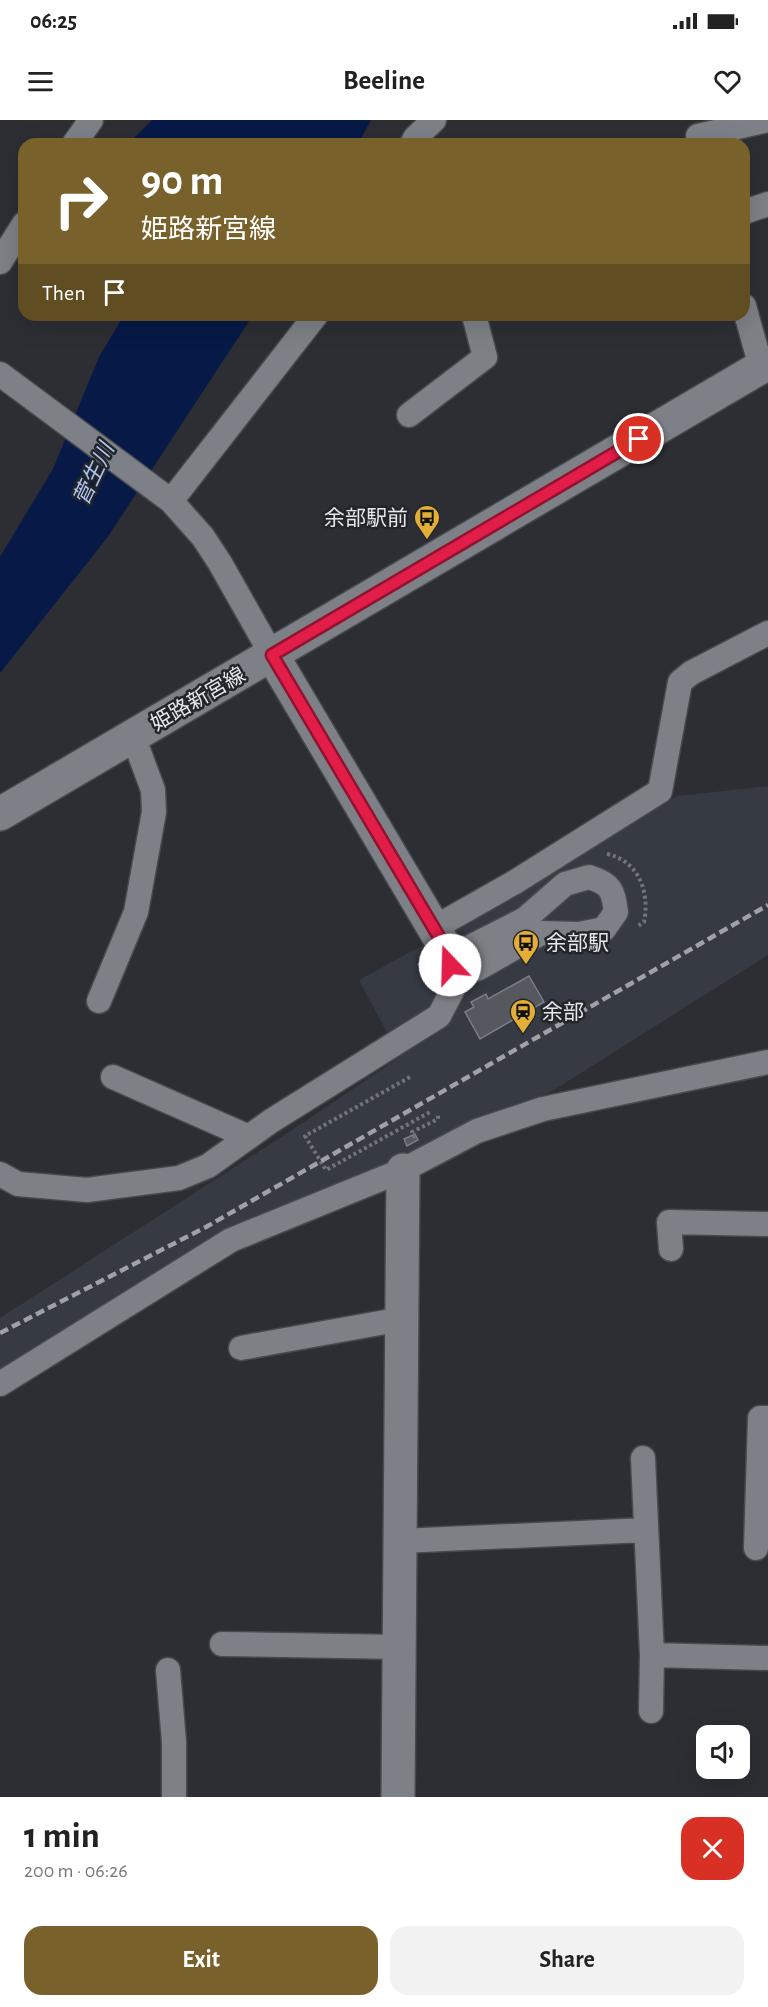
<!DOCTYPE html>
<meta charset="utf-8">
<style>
:root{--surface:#fff;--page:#f2f2f2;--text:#222;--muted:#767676;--accent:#79612b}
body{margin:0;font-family:"Alegreya Sans","Noto Sans JP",sans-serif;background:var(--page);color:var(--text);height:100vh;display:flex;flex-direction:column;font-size:22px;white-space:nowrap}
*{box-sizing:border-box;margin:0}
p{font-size:20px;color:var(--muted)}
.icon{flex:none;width:33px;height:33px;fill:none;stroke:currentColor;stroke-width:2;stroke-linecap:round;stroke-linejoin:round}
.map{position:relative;height:1677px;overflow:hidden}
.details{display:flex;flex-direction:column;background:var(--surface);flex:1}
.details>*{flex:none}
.hud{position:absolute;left:18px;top:18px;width:732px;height:183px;border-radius:18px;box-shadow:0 6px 24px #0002;background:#79612b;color:#fff;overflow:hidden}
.controls{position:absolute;left:696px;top:1605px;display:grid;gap:12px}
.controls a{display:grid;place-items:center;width:54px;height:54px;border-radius:12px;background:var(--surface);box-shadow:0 6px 24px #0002;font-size:30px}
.pin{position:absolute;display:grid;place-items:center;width:51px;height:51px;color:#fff;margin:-26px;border:3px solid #fff;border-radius:50%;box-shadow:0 2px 6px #0007}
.me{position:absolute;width:66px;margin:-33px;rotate:339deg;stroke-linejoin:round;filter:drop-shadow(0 0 4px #0008)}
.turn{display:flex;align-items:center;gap:21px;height:126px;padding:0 24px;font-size:27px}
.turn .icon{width:78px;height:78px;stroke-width:2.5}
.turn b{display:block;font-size:42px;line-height:51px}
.then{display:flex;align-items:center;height:57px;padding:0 24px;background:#0003;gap:12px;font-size:22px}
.round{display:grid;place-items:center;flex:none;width:63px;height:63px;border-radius:18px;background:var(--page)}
.overview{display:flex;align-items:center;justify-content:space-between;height:102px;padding:0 24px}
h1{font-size:36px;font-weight:700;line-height:45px}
.button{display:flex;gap:12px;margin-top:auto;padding:12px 24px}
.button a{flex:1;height:69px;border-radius:18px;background:var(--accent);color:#fff;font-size:24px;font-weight:700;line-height:69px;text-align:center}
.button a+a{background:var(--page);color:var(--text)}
.status{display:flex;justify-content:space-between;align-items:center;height:42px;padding:0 30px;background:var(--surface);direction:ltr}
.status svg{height:16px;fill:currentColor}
header{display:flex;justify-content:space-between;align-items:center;height:78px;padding:0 24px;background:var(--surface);font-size:27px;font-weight:700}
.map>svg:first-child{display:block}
.built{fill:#353a43}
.water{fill:#061947}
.building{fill:#55585e;stroke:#7b7e84;stroke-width:1.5}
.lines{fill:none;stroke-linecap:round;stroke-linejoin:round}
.street-casing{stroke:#46494d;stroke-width:27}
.secondary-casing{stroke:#46494d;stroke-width:36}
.path{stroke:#727479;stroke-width:4;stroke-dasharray:3 3;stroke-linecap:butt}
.street{stroke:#7d8086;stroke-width:24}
.secondary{stroke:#7d8086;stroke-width:33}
.rail{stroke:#9fa1a4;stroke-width:4.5;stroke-dasharray:9 4.5;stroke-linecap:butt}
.route-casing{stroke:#92132f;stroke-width:15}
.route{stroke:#e11d48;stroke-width:10}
.labels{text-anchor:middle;stroke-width:5;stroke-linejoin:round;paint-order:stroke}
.poi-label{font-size:21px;fill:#e5e7ea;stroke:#222529;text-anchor:start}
.street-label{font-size:21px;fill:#e5e7ea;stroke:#222529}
.water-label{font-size:22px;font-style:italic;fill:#adc5f4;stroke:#222529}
</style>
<div class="status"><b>06:25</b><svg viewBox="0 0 49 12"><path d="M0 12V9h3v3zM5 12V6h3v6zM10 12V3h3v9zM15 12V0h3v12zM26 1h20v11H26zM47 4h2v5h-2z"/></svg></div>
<header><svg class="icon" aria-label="menu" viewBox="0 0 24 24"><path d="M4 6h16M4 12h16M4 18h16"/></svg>Beeline<svg class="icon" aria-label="heart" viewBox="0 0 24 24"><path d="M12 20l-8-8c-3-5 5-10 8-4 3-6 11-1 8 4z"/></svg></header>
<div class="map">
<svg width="768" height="1677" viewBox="0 0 768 1677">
<rect width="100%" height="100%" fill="#2c2e33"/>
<path class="built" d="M768,666V835L554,970L340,1062L205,1122L0,1253V1198L286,1014L400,937L359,860L487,790L677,676Z"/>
<path class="water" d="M152,0H371L358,24H128Z
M124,195H253L107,418L0,553V437L53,349L99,237Z"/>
<path class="building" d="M529,856L544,882L480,919L465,892L474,887L471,882L486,874L488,879Z
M415,1014L418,1020L407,1026L404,1019Z"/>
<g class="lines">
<defs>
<path id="street" d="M698,16L768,0
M74,24L91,0
M412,24L415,18L434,0
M744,92L768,84
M0,142L24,104
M744,186L761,247
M0,254L171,381L203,417L220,443L272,535
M409,295L485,237L474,195
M171,381L316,195
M589,757C611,764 613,770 616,792L604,809L579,814L541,813L477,849L462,852L450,845L445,827L466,829L525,799L565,764Z
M434,808L515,762L660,671L680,562L691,553L768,513
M99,881L136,792L154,692L153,670L133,616
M113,957L249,1017
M0,1054L18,1064L87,1070L179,1058L208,1046L271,1001L439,896L462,852
M671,1129L669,1102L768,1104
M241,1228L402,1199
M0,1264L231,1120L403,1050L477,1011L543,989L768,942
M643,1338L652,1535L768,1538
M400,1421L646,1410
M756,1428L760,1298H768
M222,1524L400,1527
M168,1550L174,1622V1677
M651,1591L652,1535"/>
<path id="secondary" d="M272,535L445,827
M0,694L768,243
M398,1677L403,1050"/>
</defs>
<use href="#street" class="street-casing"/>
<use href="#secondary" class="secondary-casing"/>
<path class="path" d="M607,734C639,741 650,772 644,802L638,806
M419,843L429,863
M410,957L305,1016L326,1050L430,992
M415,1018L412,1012L438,999V993"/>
<use href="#street" class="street"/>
<use href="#secondary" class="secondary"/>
<path class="rail" d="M0,1213L206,1107L768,785"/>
</g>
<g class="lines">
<defs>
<path id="route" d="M450,845L445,827L272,535L639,319"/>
</defs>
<use href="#route" class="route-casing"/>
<use href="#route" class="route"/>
</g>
<defs>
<symbol id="bus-pin" viewBox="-11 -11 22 30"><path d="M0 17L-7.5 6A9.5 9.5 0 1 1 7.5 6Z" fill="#e3ae35" stroke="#222529"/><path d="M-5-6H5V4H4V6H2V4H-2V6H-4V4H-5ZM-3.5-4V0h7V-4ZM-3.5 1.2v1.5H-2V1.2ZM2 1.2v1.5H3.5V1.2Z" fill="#111"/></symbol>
<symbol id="station-pin" viewBox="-11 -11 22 30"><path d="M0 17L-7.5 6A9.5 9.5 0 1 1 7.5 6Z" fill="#e3ae35" stroke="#222529"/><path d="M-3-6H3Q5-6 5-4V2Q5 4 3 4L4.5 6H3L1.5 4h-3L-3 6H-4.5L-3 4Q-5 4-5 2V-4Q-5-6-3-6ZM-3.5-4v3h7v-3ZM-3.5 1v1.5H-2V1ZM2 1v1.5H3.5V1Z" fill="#111"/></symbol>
</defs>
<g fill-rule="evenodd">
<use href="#bus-pin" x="412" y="383" width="30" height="40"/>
<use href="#bus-pin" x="511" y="808" width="30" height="40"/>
<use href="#station-pin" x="508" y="877" width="30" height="40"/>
</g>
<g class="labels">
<g class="poi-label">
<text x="408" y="405" text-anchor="end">余部駅前</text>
<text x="546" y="830">余部駅</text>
<text x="542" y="899">余部</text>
</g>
<g class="street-label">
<text transform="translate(198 579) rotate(-30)" y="7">姫路新宮線</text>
</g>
<g class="water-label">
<text transform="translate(93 354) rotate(-65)" y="8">菅生川</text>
</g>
</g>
</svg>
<div class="controls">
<a><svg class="icon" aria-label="sound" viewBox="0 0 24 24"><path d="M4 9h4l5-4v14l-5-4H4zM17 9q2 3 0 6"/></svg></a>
</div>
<div class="pin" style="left:639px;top:319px;background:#d93025"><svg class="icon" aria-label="arrive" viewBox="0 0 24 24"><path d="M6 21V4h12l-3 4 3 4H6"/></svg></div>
<svg class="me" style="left:450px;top:845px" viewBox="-20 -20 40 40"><circle r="19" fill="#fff"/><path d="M0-13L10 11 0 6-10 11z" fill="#e11d48"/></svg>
<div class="hud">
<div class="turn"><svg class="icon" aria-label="right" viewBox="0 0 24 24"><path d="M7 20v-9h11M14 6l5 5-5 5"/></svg><div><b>90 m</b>姫路新宮線</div></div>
<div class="then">Then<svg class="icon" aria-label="arrive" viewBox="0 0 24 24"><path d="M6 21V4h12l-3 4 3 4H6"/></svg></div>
</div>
</div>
<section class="details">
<div class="overview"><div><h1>1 min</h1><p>200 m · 06:26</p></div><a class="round" style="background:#d93025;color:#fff"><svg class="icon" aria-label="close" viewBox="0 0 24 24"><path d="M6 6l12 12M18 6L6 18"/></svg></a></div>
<div class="button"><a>Exit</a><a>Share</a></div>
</section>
